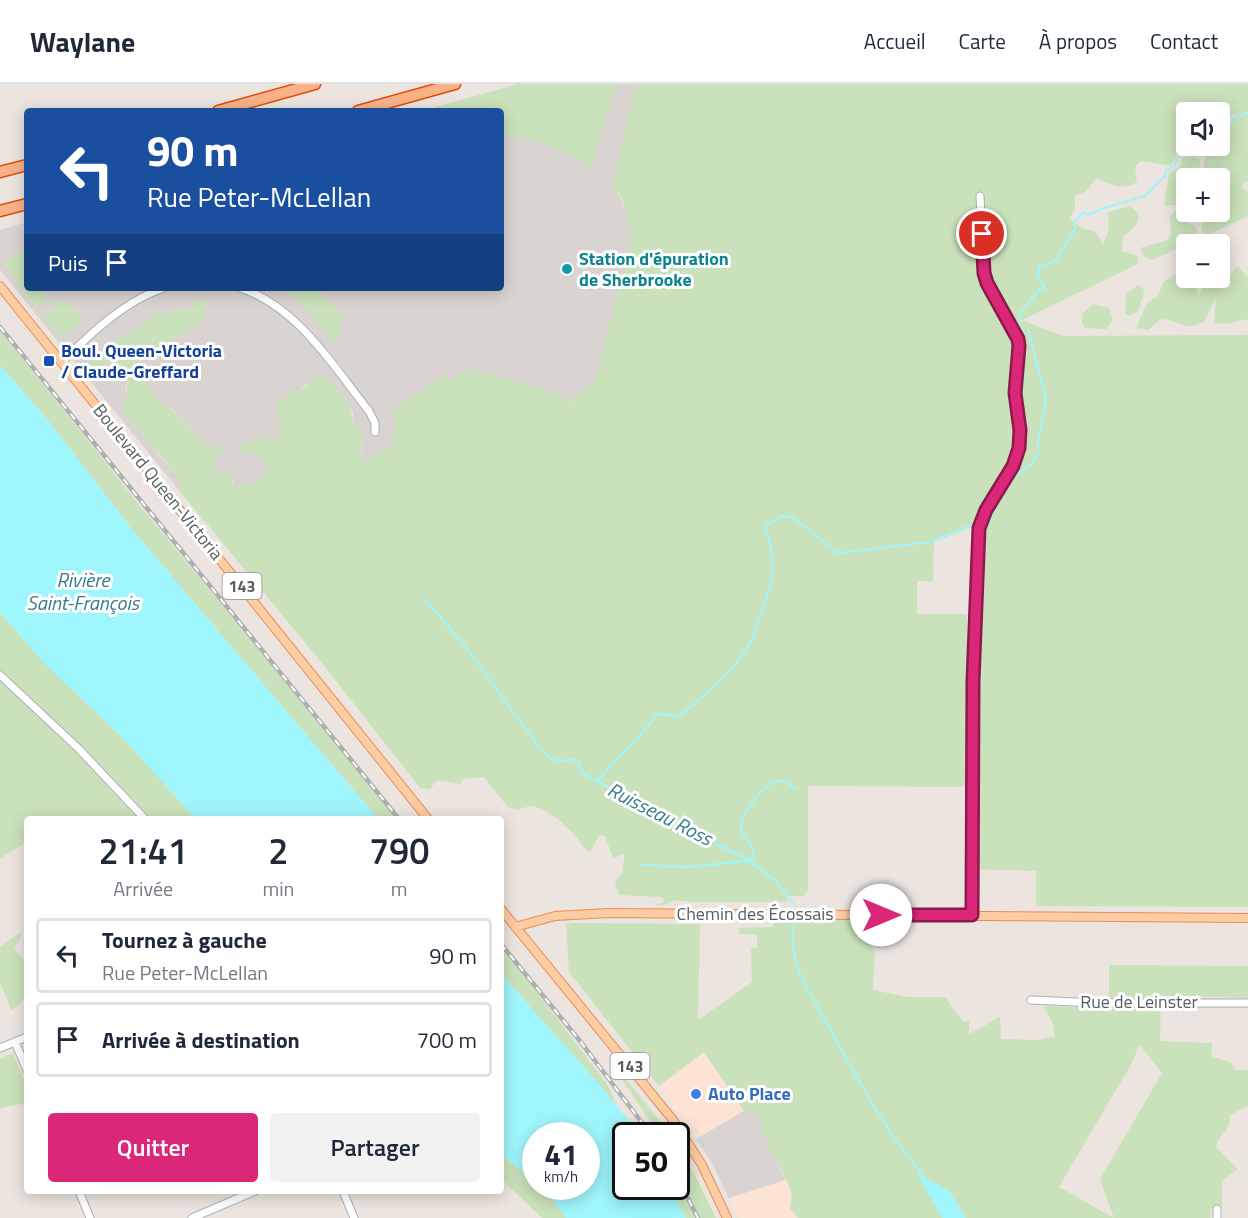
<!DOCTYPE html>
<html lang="fr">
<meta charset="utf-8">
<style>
:root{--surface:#fff;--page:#f2f2f3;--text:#1f2937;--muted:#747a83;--line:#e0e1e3;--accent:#db2777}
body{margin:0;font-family:"Titillium Web",sans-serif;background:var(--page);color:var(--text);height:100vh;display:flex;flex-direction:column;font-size:22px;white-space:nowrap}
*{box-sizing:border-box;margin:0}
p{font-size:20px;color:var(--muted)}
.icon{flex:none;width:33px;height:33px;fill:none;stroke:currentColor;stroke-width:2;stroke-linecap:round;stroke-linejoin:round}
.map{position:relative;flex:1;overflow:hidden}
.side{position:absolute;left:24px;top:732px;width:480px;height:378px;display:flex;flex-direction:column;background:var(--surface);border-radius:6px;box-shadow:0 3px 15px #0003}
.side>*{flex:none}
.guide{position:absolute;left:24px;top:24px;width:480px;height:183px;border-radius:6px;box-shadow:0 3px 15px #0003;background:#1a4fa0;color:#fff;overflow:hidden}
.controls{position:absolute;left:1176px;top:18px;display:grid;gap:12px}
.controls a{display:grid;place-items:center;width:54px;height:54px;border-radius:6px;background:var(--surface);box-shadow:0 3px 15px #0003;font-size:30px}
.speed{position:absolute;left:522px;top:1038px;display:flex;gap:12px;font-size:30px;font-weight:700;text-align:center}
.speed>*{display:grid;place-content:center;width:78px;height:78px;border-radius:50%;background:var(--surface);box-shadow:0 3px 15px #0003;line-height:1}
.speed small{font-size:15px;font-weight:400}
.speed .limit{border:3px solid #111;border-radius:9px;background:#fff;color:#111}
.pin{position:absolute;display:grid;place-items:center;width:51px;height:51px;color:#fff;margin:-26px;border:3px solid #fff;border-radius:50%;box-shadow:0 2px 6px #0007}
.me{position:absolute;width:66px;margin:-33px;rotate:90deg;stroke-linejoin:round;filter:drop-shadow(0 0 4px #0008)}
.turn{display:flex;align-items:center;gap:21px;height:126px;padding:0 24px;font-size:27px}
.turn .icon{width:78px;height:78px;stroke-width:2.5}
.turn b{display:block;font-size:42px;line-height:51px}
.then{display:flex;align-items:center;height:57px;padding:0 24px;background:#0003;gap:12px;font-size:22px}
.eta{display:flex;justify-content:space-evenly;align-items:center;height:102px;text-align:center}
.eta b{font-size:36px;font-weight:600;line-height:42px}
.action{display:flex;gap:12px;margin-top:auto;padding:12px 24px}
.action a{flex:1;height:69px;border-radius:6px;background:var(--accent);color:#fff;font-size:24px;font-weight:600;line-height:69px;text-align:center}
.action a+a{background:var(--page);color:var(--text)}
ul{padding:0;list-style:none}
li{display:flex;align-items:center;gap:18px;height:75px;margin:0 12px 9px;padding:0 12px;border:3px solid var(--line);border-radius:6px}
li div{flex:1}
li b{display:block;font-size:22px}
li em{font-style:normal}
header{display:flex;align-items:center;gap:36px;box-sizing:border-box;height:84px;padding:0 30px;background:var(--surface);border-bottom:2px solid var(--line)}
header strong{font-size:28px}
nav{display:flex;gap:33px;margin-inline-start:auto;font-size:21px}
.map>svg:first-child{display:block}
.commercial{fill:#fce3d3}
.industrial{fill:#d9d4d2}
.green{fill:#cae2bb}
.water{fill:#9ef6fc}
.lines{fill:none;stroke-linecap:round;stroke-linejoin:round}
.stream{stroke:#9ef6fc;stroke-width:2}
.minor-casing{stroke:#abb0b2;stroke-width:9}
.major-casing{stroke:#ec8b57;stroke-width:10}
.highway-casing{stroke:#e24c07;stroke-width:13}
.minor{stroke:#fff;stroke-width:7}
.major{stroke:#fccca3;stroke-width:8}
.highway{stroke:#f9b288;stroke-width:10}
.rail-casing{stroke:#aeafb0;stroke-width:4.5}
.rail{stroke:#fff;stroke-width:2;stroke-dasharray:7;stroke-linecap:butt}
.route-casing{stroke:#8e194d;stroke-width:15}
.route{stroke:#db2777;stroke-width:10}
.culture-dot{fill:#0f9aa8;stroke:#fff;stroke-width:2}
.transit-dot{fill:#1a4fb4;stroke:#fff;stroke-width:2}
.shop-dot{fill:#3f7fe0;stroke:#fff;stroke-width:2}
.labels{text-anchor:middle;stroke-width:6;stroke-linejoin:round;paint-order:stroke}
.shield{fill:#fff;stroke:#8a8e90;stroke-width:1.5}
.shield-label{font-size:16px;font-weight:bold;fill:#585e60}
.culture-label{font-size:18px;font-weight:bold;fill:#0d838f;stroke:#fff;text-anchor:start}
.transit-label{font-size:18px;font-weight:bold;fill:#164399;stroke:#fff;text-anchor:start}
.street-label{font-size:18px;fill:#585e60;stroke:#fff}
.shop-label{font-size:18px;font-weight:bold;fill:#366cbe;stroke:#fff;text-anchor:start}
.water-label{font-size:20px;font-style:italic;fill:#347e89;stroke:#fff}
</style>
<header>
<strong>Waylane</strong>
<nav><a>Accueil</a><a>Carte</a><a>À propos</a><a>Contact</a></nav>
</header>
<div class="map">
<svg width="1248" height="1134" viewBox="0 0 1248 1134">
<rect width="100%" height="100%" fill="#ebe4df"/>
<path class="commercial" d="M704,968L744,1027L696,1055L659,1002Z
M785,1096L792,1110L790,1124L798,1134H738L729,1114Z"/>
<path class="industrial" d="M519,0H636L612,102L616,105L628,132L632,152L596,296L567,319L451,297L394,325L395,352L392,363L371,372L369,378L364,377L361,373L362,364L359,343L353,337V327L307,299L276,325L281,334L279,340L284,354L282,358L274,353L245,372L256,366L255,372L264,379L267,387L256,399H246L242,404L232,401L233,396L212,384L220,369L229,361L208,364L169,322L165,323L132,282L151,269L160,268L174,257L172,251H180L205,222L168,232L153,229L150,231L144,242L133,246L114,271L109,270L97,288L112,278L125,290L128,296L125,305L157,365L156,368L183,399L177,404L0,186V146L27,138V204H501V27H422Z
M744,1027L755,1029L762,1037V1046L785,1096L729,1114L710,1076L696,1055Z"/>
<path class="green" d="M519,0H616L592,83C563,67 533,54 501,49V27H422Z
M636,0H1248V97L1243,100L1242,104L1248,108V132L1208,151L1202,148V129L1206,128L1213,134H1218L1221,110L1220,94H1215L1213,89L1203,82L1207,69L1212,62H1220V53L1235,34V30L1220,35V28H1186V60L1179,66L1171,82L1141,77L1135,83L1137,98C1120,107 1113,102 1097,94L1085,108L1075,111V126L1069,135L1084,145L1092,146L1097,150L1103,161L1109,145L1108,128L1130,122C1147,134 1135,142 1124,152L1122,167L1138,172V180L1022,236L1063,252L1248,251V823L1036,822V787L977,785L979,546L985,442L972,443L934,458L933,497H917V530H967V703L808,702V806L804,812H787L788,818H694L674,816C666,821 663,822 654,820L662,819L665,816L660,813L619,811L615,798L622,789L625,769L613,774L605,752L599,751L590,768C583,765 582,761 578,755C570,744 544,722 531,722C526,723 521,725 517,726L508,723L484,693L463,695L460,700L437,696L430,705L420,704L322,579L177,404L183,399L122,326L121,321L128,315C124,307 129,301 127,294C125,288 117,282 112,278L97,288H93L90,280V273L97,267L103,265L109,270L114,271L118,266L117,257L125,250L144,242L150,231L153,229L168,232L172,230L173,226L178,224L184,227L191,225L190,218L206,215L212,216L203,226L204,234L196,241H188L189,250L172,251L174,257L160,268L151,269L132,282L164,322H168L208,364L231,360L220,369L213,384L217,388L231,390L232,401L242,404L246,399H256L267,387L264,379L255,372L256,366L243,372L240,364L244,359L274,353L282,358L284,354L277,344L281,334L276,325L277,319L293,306L301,305L315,294L328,293L350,322L353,337L362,346L361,373L364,377L369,378L371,372L392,363L395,352L394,325L445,291L451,296L467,284L560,310L568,319L596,296L632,152C629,138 624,110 612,102Z
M1188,72L1200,75L1199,94H1186V128H1193L1186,138L1196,143L1198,156L1152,176L1145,174L1140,164L1168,156L1171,150L1170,132L1182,120L1164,122L1169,89L1180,83L1183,74Z
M27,164V204H45L46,216L37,222L33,220L3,179Z
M1220,177L1224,178V200L1237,182L1248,193V237L1245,235L1227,240L1214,239L1216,213L1204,238L1189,243L1173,237L1161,235L1148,246L1136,243L1148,218L1158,212L1163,198L1178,189L1186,191V194H1190L1195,200L1199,213L1206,194H1220Z
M1138,201L1145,206L1138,227L1130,232L1125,229L1126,210Z
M280,204C289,204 304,201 313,204C317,206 321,210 324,213C344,227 347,240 333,260C319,240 302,216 280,204Z
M54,215L73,222L82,238L61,253L45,234V227L49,230L52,228Z
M1093,220L1109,224L1113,235L1107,245L1085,244L1082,240V230Z
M0,247L145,428L399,735H378L135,449L50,339L0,281Z
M0,529L47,582L122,653L196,735H27V757L0,775Z
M776,835H869V860L875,867L873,906L907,913H946L953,925L964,938L969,936V950L1000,933L1001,955L1038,956L1055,953L1052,937L1043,922L1109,924V881L1248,882V914L1161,912L1160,957L1212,959L1211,972L1232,979L1235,986H1248V1022L1230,1031C1229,1053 1220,1047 1216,1063L1238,1085L1222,1097V1124H1211L1210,1134H1114L1100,1095L1162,989L1139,960L1133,977L1059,1103L1114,1134H966L949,1107L928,1096L943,1134H798L790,1124L792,1111L790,1104L761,1046L762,1037L755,1029L744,1027L704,968L659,1002L569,888L566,839L700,840L698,936L752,898L751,864L757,863V851L739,850V844L772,843Z
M21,848L20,856L14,863C18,869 25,877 27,884C31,899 27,920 11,926L0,898V863Z
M501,861L607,1000L616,1020L501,890Z
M604,968L671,1051H659Z
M13,969L27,1003V1021L21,1020L0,1024V975Z
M677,1060L698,1097L716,1134H686L669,1103L676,1102Z
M501,1070L535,1098L536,1102L540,1103L549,1110L566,1134H542L501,1095Z"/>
<path class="water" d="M0,281L50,339L135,449L378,735H196L122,653L47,582L0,529Z
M501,890L598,999L641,1051L626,1052V1102L669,1103L686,1134H566L549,1110L540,1103L586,1102V1052H536L535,1098L501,1070Z
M919,1087L928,1096L949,1107L966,1134H943L919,1094Z"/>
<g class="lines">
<path class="stream" d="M1220,43L1235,34L1248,29
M1021,238L1020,229L1039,206L1044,204L1042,197L1038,195L1039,183L1055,177L1076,144L1074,139L1083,128L1088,131L1104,124L1145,112L1165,92V88L1174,82L1178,73L1193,62L1197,64L1202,62
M1028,245L1046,315L1037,363
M987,442L995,425L994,421C1004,405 1014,388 1032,381L1038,368
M423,513L468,566L542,667C559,684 561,672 579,677C579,690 587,692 596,697
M638,780L683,783L750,777C762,761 738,755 741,739C743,727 768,695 781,697C787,697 792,703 797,706
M794,821L776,797L750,777L597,697L659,630L680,632C705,610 737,586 752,555C756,546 758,537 761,528C775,494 777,479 765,443L781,432L792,433L838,469L931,458L972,441
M796,836C790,850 793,867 797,881C804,903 818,923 829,943C856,991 884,1046 920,1087"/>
<defs>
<path id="minor" d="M240,204C297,222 333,282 369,327L375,339V348
M62,278C90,250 126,216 164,204
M0,591L79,665L145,735
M972,831L973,597L979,444C987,415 1015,393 1019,363C1022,344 1015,327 1015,308C1015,291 1023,270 1017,254C1010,230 990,213 984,189L980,112
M1031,916L1098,919H1248
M15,958L27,986
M0,964L27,953
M79,1107L90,1134
M343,1107L354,1134
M192,1134L255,1107
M1217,1134V1125"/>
<path id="major" d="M0,202L428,735
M501,825L673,1036L702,1081L727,1134
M515,843L555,832L608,829L1248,834"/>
<path id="highway" d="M218,27L315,0
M358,27L455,0
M0,88L27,81
M0,127L27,120"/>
</defs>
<use href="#minor" class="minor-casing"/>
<use href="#major" class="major-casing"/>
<use href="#highway" class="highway-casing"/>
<use href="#minor" class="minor"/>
<use href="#major" class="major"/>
<use href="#highway" class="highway"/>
<defs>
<path id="rail" d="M0,243L399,735
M501,860L580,957L652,1052
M676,1091L698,1134"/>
</defs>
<use href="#rail" class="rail-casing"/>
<use href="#rail" class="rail"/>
</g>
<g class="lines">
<defs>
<path id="route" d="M881,831H972L973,597L979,444L986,426L1013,382L1019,364L1020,346L1015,309L1019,262L1018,255L987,199L984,189L982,150"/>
</defs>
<use href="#route" class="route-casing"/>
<use href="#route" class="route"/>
</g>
<circle class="culture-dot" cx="567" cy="185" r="6"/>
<rect class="transit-dot" x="43" y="271" width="12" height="12" rx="3"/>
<circle class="shop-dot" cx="696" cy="1010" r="6"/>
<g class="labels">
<g class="shield">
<rect x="222.5" y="489" width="39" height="26" rx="4.5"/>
<rect x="610.5" y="969" width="39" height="26" rx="4.5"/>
</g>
<g class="shield-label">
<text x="242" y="508">143</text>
<text x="630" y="988">143</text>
</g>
<g class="culture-label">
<text x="579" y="181">Station d'épuration<tspan x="579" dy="21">de Sherbrooke</tspan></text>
</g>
<g class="transit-label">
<text x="61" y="273">Boul. Queen-Victoria<tspan x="61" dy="21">/ Claude-Greffard</tspan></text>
</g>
<g class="street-label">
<text transform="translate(158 398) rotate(51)" y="6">Boulevard Queen-Victoria</text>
<text x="755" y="836">Chemin des Écossais</text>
<text x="1139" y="924">Rue de Leinster</text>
</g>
<g class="shop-label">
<text x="708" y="1016">Auto Place</text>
</g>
<g class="water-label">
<text x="83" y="503">Rivière<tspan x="83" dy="23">Saint-François</tspan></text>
<text transform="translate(660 730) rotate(27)" y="7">Ruisseau Ross</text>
</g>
</g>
</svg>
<div class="controls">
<a><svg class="icon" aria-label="sound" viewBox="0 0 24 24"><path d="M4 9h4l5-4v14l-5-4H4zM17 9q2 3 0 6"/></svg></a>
<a>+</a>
<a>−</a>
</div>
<div class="speed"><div>41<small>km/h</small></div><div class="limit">50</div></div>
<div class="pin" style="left:982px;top:150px;background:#d93025"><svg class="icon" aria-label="arrive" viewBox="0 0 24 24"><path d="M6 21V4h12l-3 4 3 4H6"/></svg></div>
<svg class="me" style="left:881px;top:831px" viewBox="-20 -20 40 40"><circle r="19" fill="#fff"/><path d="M0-13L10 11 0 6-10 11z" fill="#db2777"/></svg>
<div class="guide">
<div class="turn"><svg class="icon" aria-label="left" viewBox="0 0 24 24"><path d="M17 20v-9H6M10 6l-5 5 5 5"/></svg><div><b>90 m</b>Rue Peter-McLellan</div></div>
<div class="then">Puis<svg class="icon" aria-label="arrive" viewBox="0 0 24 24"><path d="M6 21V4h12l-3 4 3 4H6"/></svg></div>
</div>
<section class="side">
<div class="eta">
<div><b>21:41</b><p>Arrivée</p></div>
<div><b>2</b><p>min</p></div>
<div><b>790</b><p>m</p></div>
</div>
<ul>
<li><svg class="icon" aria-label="left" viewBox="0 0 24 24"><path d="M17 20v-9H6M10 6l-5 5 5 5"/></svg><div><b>Tournez à gauche</b><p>Rue Peter-McLellan</p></div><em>90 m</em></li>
<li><svg class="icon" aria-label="arrive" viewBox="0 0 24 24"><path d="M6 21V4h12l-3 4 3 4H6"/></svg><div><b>Arrivée à destination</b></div><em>700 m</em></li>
</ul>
<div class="action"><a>Quitter</a><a>Partager</a></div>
</section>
</div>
